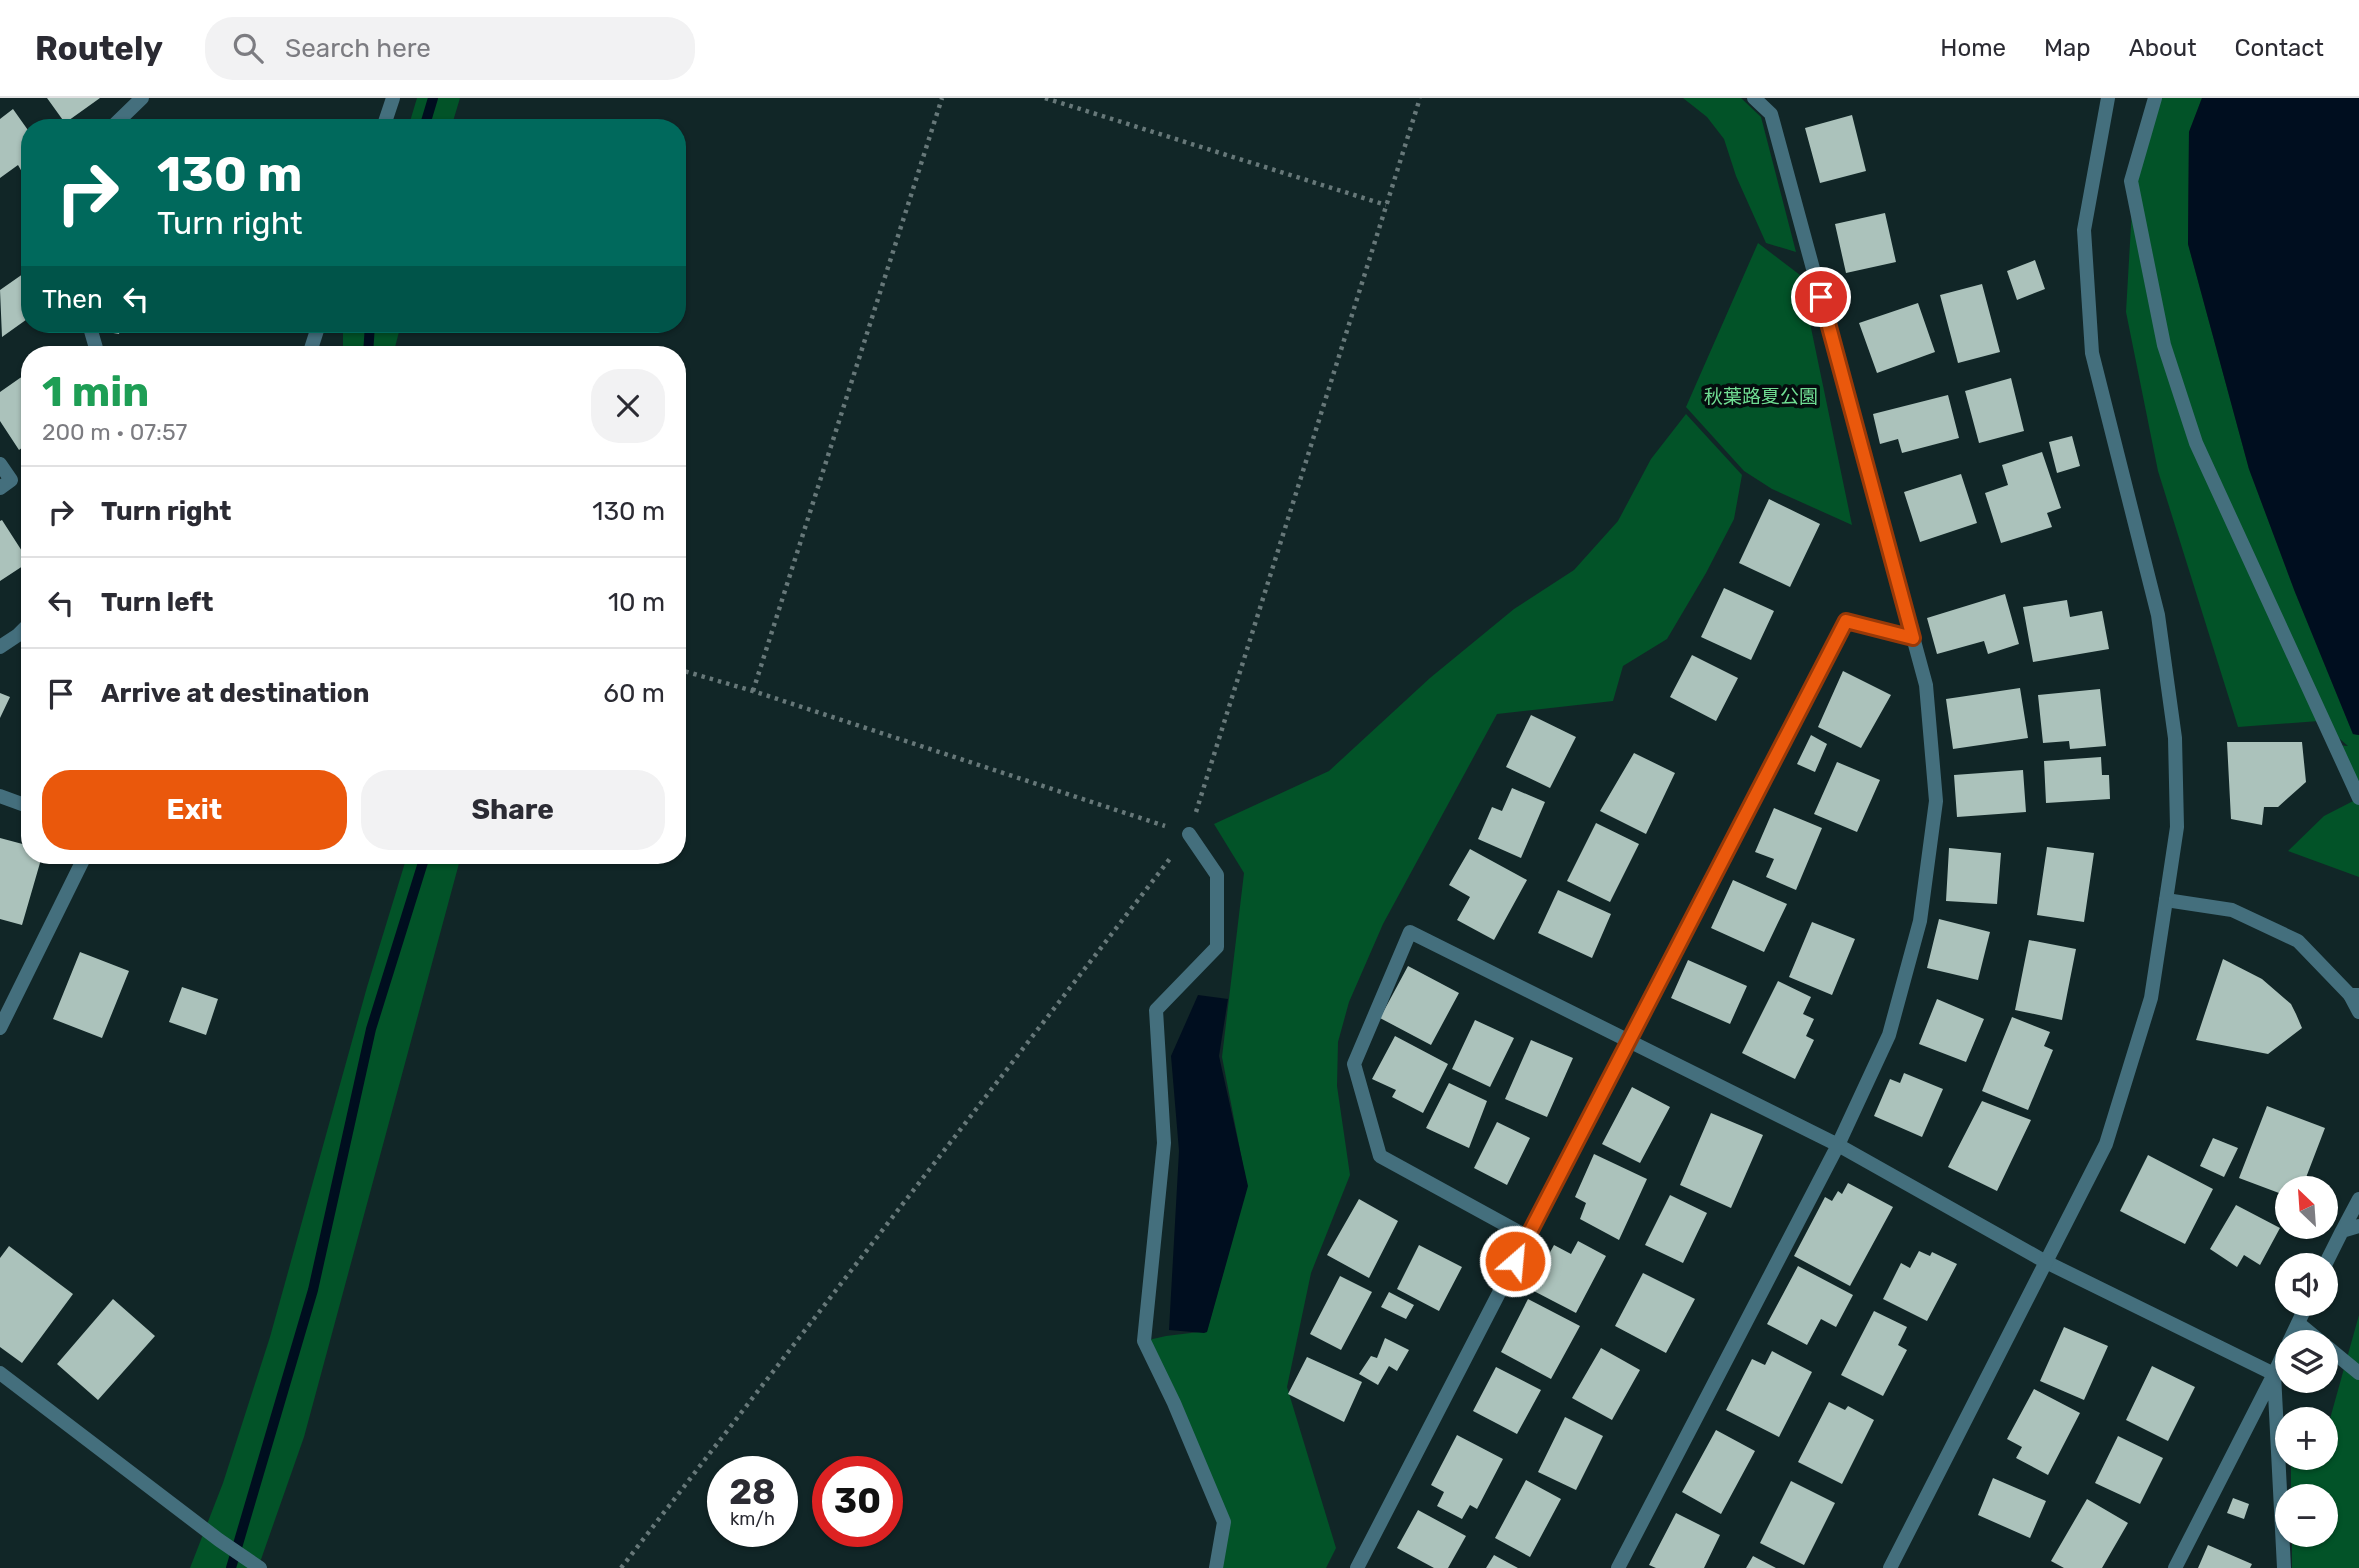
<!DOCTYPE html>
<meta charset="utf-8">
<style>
:root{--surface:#fff;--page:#f2f2f3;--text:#2b2b33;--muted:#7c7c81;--line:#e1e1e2;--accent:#ea580c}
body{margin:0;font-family:Rubik,"Noto Sans JP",sans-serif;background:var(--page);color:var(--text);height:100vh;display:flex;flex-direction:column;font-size:26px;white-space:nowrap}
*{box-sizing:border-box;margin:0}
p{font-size:23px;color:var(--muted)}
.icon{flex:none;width:38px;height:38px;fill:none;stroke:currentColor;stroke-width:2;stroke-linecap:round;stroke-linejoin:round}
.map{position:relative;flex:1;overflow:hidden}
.sheet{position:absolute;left:21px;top:248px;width:665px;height:518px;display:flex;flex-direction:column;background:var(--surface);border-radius:28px;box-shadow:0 2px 5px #0004}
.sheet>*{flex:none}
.top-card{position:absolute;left:21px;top:21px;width:665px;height:214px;border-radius:28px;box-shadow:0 2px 5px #0004;background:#00695c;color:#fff;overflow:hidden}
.needle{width:46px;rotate:335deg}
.controls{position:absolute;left:2275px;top:1078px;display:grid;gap:14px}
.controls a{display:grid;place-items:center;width:63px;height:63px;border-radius:50%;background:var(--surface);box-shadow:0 2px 5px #0004;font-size:35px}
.speed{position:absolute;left:707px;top:1358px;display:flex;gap:14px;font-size:35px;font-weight:700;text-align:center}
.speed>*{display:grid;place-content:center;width:91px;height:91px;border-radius:50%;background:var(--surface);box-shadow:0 2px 5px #0004;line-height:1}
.speed small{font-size:18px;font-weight:400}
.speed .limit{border:10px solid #d22;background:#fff;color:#111}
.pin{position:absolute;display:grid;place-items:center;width:60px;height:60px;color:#fff;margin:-30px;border:4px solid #fff;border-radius:50%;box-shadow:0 2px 7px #0007}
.me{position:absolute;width:77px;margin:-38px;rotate:27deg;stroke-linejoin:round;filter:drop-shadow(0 0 5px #0008)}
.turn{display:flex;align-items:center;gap:24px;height:147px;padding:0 21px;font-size:32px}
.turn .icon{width:91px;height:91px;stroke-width:2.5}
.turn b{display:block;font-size:49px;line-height:60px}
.then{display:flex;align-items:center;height:66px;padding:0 21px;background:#0003;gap:14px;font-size:26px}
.round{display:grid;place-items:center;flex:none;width:74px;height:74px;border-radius:28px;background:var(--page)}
.summary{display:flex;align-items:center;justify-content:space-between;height:119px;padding:0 21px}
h1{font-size:42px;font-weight:700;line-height:52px;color:#1e9e55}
.action{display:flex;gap:14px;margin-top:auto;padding:14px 21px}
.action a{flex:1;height:80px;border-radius:28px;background:var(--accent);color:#fff;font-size:28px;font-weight:700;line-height:80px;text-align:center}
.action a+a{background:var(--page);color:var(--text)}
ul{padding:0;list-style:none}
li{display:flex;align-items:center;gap:21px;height:91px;padding:0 21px;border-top:2px solid var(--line)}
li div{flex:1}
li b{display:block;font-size:26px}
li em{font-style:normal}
header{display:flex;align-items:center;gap:42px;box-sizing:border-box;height:98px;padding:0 35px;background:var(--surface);border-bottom:2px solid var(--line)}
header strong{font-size:33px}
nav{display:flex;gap:38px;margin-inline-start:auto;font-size:24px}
.search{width:490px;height:63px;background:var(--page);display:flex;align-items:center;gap:18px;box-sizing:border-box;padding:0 24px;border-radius:28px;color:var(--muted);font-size:26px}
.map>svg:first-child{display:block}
.green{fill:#025328}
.water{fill:#000e1f}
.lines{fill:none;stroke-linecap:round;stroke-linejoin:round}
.stream{stroke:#000e1f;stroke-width:10}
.building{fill:#abc2bb}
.path{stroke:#677879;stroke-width:4.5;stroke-dasharray:3.5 5;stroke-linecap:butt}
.service{stroke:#446f7d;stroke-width:14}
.minor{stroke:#446f7d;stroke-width:14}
.tertiary{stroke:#446f7d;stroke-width:14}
.route-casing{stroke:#983908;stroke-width:18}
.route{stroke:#ea580c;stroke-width:12}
.labels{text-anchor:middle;stroke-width:7;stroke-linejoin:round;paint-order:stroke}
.park-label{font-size:19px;fill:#70de93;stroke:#050d0e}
</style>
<header>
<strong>Routely</strong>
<div class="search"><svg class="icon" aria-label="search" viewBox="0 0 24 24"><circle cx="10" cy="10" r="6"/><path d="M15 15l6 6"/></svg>Search here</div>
<nav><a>Home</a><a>Map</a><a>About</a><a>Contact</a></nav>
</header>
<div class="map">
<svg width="2359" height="1470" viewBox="0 0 2359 1470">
<rect width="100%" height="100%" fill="#112627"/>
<path class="green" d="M417,0H460L451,30H408Z
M1683,0H1741L1761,19L1796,154L1766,145L1736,78L1724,41L1707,19Z
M2157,0H2202L2189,34L2188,146L2249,371L2295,494L2353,636L2359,637V779L2288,753L2324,718L2359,700L2335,647L2348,648L2319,623L2238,629L2158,373L2126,214L2133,93Z
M1758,145L1800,177L1852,427L1772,391L1744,373L1686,309Z
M343,226H401L393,257H343Z
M1686,316L1742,377L1734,421L1706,475L1667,541L1623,568L1613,603L1497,616L1383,826L1349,904L1338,944L1337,988L1350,1077L1311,1175L1287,1289L1336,1450L1326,1470H1214L1221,1417L1144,1243L1166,1238L1207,1233L1247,1088L1222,959L1244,775L1214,726L1329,673L1430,580L1514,511L1574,472L1618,423L1651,361Z
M407,758H461L304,1339L258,1470H190L223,1385L270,1239L367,889Z
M2359,1217V1470H2292V1437H2326V1398H2291V1360H2326V1335Z"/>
<path class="water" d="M2202,0H2359V637L2353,636L2295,494L2249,371L2188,146L2189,34Z
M1198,897L1228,901L1219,958L1248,1088L1207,1234L1204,1235L1169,1232L1179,1053L1171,958Z"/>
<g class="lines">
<path class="stream" d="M424,30L433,0
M368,257L370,226
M231,1470L313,1192L371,931L425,758"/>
</g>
<path class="building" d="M47,0H100L65,25Z
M13,11L30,35V68L22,74L18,67L0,80V21Z
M1852,17L1866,73L1820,85L1805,30Z
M1885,115L1896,164L1846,175L1835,126Z
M2035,162L2045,191L2017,202L2007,173Z
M30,171V219L2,239L0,192Z
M1982,186L2000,254L1958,265L1940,197Z
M1918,205L1935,254L1877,275L1859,225Z
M98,226H121L119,236L96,232Z
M30,273V344L19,352L0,323V294Z
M2011,280L2024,333L1979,345L1965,293Z
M1948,297L1959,340L1902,355L1898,341L1880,346L1873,316Z
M2072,338L2080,368L2057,375L2049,344Z
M2042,354L2061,410L2047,415L2052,429L2001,445L1985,395L2008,387L2002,367Z
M1961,376L1977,425L1920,444L1904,394Z
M1769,401L1820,426L1790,489L1739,465Z
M2,422L29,464L0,483V423Z
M1724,490L1774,513L1751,562L1701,539Z
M2005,496L2019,546L1988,556L1984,543L1937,556L1927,520Z
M2067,502L2070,519L2102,513L2109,551L2033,564L2023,509Z
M1692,557L1738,580L1716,623L1670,599Z
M1843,573L1891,597L1861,650L1818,629Z
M2020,590L2028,640L1953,651L1946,601Z
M2100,591L2106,648L2070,651L2069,643L2043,645L2038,597Z
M0,595L10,599L0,620Z
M1531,617L1576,639L1550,690L1506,669Z
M30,637V659L22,657Z
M1811,637L1827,646L1815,674L1797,666Z
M2227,644H2302L2306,684L2278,709H2264L2262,727L2231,721Z
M1634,655L1675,675L1646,736L1600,713Z
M2101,659L2102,677H2109L2110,701L2046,705L2044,663Z
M1837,664L1880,682L1857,734L1814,716Z
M2023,672L2026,714L1957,719L1954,677Z
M1512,690L1545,704L1521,760L1478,741L1492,709L1502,713Z
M1774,710L1822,730L1796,792L1766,779L1774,761L1755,754Z
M1596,725L1639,746L1610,804L1567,783Z
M0,740L30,748V758H42L22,827L0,821Z
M2047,749L2094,755L2084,824L2037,817Z
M1949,750L2001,755L1997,806L1946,803Z
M1470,751L1527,782L1494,842L1457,822L1470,799L1449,787Z
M1733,782L1787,806L1764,854L1711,830Z
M1558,792L1611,816L1592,860L1538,835Z
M1939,821L1990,834L1978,882L1927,870Z
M1812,824L1855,841L1832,897L1789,879Z
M2029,842L2076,851L2062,922L2015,912Z
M80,854L129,873L102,940L53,921Z
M2223,861L2262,881L2291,906L2296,916L2302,930L2268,956L2196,942Z
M1688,862L1747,888L1730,926L1671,900Z
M1408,868L1459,895L1431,947L1380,920Z
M1778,883L1811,899L1803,916L1814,921L1806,938L1814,942L1795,981L1742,955Z
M182,889L218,901L206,937L169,924Z
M1937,901L1984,921L1966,964L1919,946Z
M2012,919L2050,934L2044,948L2053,952L2028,1012L1982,993Z
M1475,922L1514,940L1490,989L1452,971Z
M1395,938L1448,966L1423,1015L1392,999L1396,992L1372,981Z
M1531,942L1573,960L1547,1019L1505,1001Z
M1904,975L1943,991L1922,1039L1874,1018L1890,981L1900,985Z
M1449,985L1487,1003L1469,1050L1426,1030Z
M1632,989L1670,1009L1640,1065L1602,1046Z
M1982,1003L2031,1022L1997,1093L1948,1069Z
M2267,1008L2325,1030L2302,1090H2287V1098L2239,1080Z
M1711,1015L1763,1037L1731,1110L1680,1087Z
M1497,1024L1530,1040L1507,1087L1474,1070Z
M2213,1040L2238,1050L2224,1079L2200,1068Z
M1594,1056L1647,1081L1619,1142L1580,1121L1586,1105L1575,1099Z
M2148,1057L2213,1091L2185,1146L2120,1113Z
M1848,1085L1893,1109L1850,1188L1794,1158L1825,1099L1832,1103L1838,1093L1842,1096Z
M1670,1097L1707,1115L1683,1165L1645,1147Z
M1359,1101L1398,1123L1369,1180L1327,1157Z
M2236,1107L2280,1130L2260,1167L2244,1157L2237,1169L2210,1151Z
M1578,1143L1606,1158L1576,1215L1530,1191L1554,1147L1571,1156Z
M1419,1147L1462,1169L1439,1213L1397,1191Z
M9,1148L73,1196L22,1265L0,1249V1160Z
M1919,1153L1930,1158L1932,1154L1957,1166L1927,1223L1883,1201L1901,1165L1910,1170Z
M1798,1168L1853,1197L1836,1229L1821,1221L1807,1247L1767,1226Z
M1643,1175L1695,1201L1666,1255L1615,1228Z
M1340,1178L1372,1194L1341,1252L1310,1236Z
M1389,1194L1414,1207L1406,1221L1381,1209Z
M113,1201L155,1238L98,1302L57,1266Z
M1528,1201L1580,1228L1551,1281L1501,1254Z
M1874,1213L1907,1229L1898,1247L1907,1252L1883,1298L1841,1277Z
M2064,1229L2108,1248L2084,1302L2040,1283Z
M1385,1240L1409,1252L1397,1273L1389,1268L1378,1287L1359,1276L1371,1258L1377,1260Z
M1601,1250L1640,1272L1612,1322L1572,1300Z
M1772,1253L1812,1274L1779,1339L1726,1312L1752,1261L1765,1267Z
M1307,1259L1362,1284L1344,1324L1288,1296Z
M2152,1268L2195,1289L2168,1343L2126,1322Z
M1496,1269L1541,1292L1517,1336L1473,1313Z
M2034,1291L2080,1315L2048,1377L2016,1360L2022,1349L2007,1341Z
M1829,1304L1845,1312L1848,1308L1874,1322L1842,1386L1798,1364Z
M1565,1319L1603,1338L1576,1392L1538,1374Z
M1716,1332L1755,1353L1721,1416L1682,1394Z
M1457,1337L1503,1361L1477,1411L1470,1407L1462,1421L1437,1408L1444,1394L1431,1387Z
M2118,1338L2163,1360L2140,1406L2095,1385Z
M1993,1380L2046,1403L2030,1440L1978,1417Z
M1526,1382L1561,1401L1530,1459L1495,1440Z
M1791,1383L1835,1405L1804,1467L1760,1445Z
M2233,1400L2249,1406L2244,1421L2227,1415Z
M2087,1401L2128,1425L2102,1470H2064L2051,1463Z
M1418,1412L1466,1438L1448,1470H1434L1397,1450Z
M1676,1415L1720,1437L1704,1470H1656L1649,1467Z
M2208,1447L2252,1466L2250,1470H2198Z
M1494,1457L1518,1470H1486Z
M1753,1458L1776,1470H1746Z"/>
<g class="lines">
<path class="path" d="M1045,0L1386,107
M677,571L753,593L1165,728
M753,593L942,0
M1196,714L1420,0
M621,1470L1172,758"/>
<path class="service" d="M2155,0L2131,83L2164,247L2196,345L2359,700
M2166,802L2232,812L2298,843L2350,897H2359"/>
<path class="minor" d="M111,30L142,0
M89,226L98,257
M0,366L11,382L0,390
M0,549L18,537L30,525
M0,698L30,709
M1189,736L1217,777V849L1156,912L1164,1045L1144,1243L1174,1305L1224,1424L1216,1470
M2350,897L2359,914
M2342,1133L2359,1101
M1528,1139L1380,1058L1354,966L1410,834L1838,1047L2046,1164L2274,1276L2175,1470
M2325,1167L2342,1133L2359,1128
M2298,1225L2321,1244
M2289,1244L2307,1206
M2326,1248L2359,1275
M0,1275L219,1442L260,1470
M1357,1470L1846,523L1913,540
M1618,1470L1838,1047L1889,937L1920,823L1936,703L1926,587L1771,16L1754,0
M2284,1470L2274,1276L2287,1248"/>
<path class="tertiary" d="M383,30L393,0
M309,257L319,226
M0,930L85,758
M1890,1470L2106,1046L2151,900L2166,802L2177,729L2175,640L2158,517L2092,255L2084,132L2108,0"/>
</g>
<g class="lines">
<defs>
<path id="route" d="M1515,1163L1846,523L1913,540L1821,199"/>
</defs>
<use href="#route" class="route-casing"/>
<use href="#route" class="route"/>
</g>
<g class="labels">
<g class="park-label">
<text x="1761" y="305">秋葉路夏公園</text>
</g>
</g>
</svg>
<div class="controls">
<a><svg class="needle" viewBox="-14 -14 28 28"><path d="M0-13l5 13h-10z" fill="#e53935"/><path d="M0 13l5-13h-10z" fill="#7c7c81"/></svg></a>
<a><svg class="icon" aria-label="sound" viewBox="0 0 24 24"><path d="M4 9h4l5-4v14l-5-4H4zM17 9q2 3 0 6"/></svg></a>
<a><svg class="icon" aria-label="layers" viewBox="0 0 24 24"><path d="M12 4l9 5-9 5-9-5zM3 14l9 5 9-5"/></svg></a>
<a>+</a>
<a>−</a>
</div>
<div class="speed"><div>28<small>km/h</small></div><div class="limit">30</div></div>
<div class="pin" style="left:1821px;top:199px;background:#d93025"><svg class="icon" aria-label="arrive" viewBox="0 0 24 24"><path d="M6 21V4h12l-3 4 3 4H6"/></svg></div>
<svg class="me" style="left:1515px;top:1163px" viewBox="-20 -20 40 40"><circle r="17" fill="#ea580c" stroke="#fff" stroke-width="3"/><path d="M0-11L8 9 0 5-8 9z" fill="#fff"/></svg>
<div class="top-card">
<div class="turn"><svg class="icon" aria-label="right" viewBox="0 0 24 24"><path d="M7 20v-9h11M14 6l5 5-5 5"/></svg><div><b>130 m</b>Turn right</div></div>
<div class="then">Then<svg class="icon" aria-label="left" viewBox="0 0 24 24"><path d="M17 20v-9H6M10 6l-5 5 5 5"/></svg></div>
</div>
<section class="sheet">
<div class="summary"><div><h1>1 min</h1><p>200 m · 07:57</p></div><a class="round"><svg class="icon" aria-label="close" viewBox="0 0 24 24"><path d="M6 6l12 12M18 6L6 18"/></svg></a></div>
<ul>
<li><svg class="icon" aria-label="right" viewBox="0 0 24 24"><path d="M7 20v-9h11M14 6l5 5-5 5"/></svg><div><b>Turn right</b></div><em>130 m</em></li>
<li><svg class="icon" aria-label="left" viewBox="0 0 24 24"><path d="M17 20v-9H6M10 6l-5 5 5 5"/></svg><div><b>Turn left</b></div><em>10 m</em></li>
<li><svg class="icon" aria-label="arrive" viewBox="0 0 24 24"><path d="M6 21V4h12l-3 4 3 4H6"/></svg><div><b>Arrive at destination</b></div><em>60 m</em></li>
</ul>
<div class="action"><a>Exit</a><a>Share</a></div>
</section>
</div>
